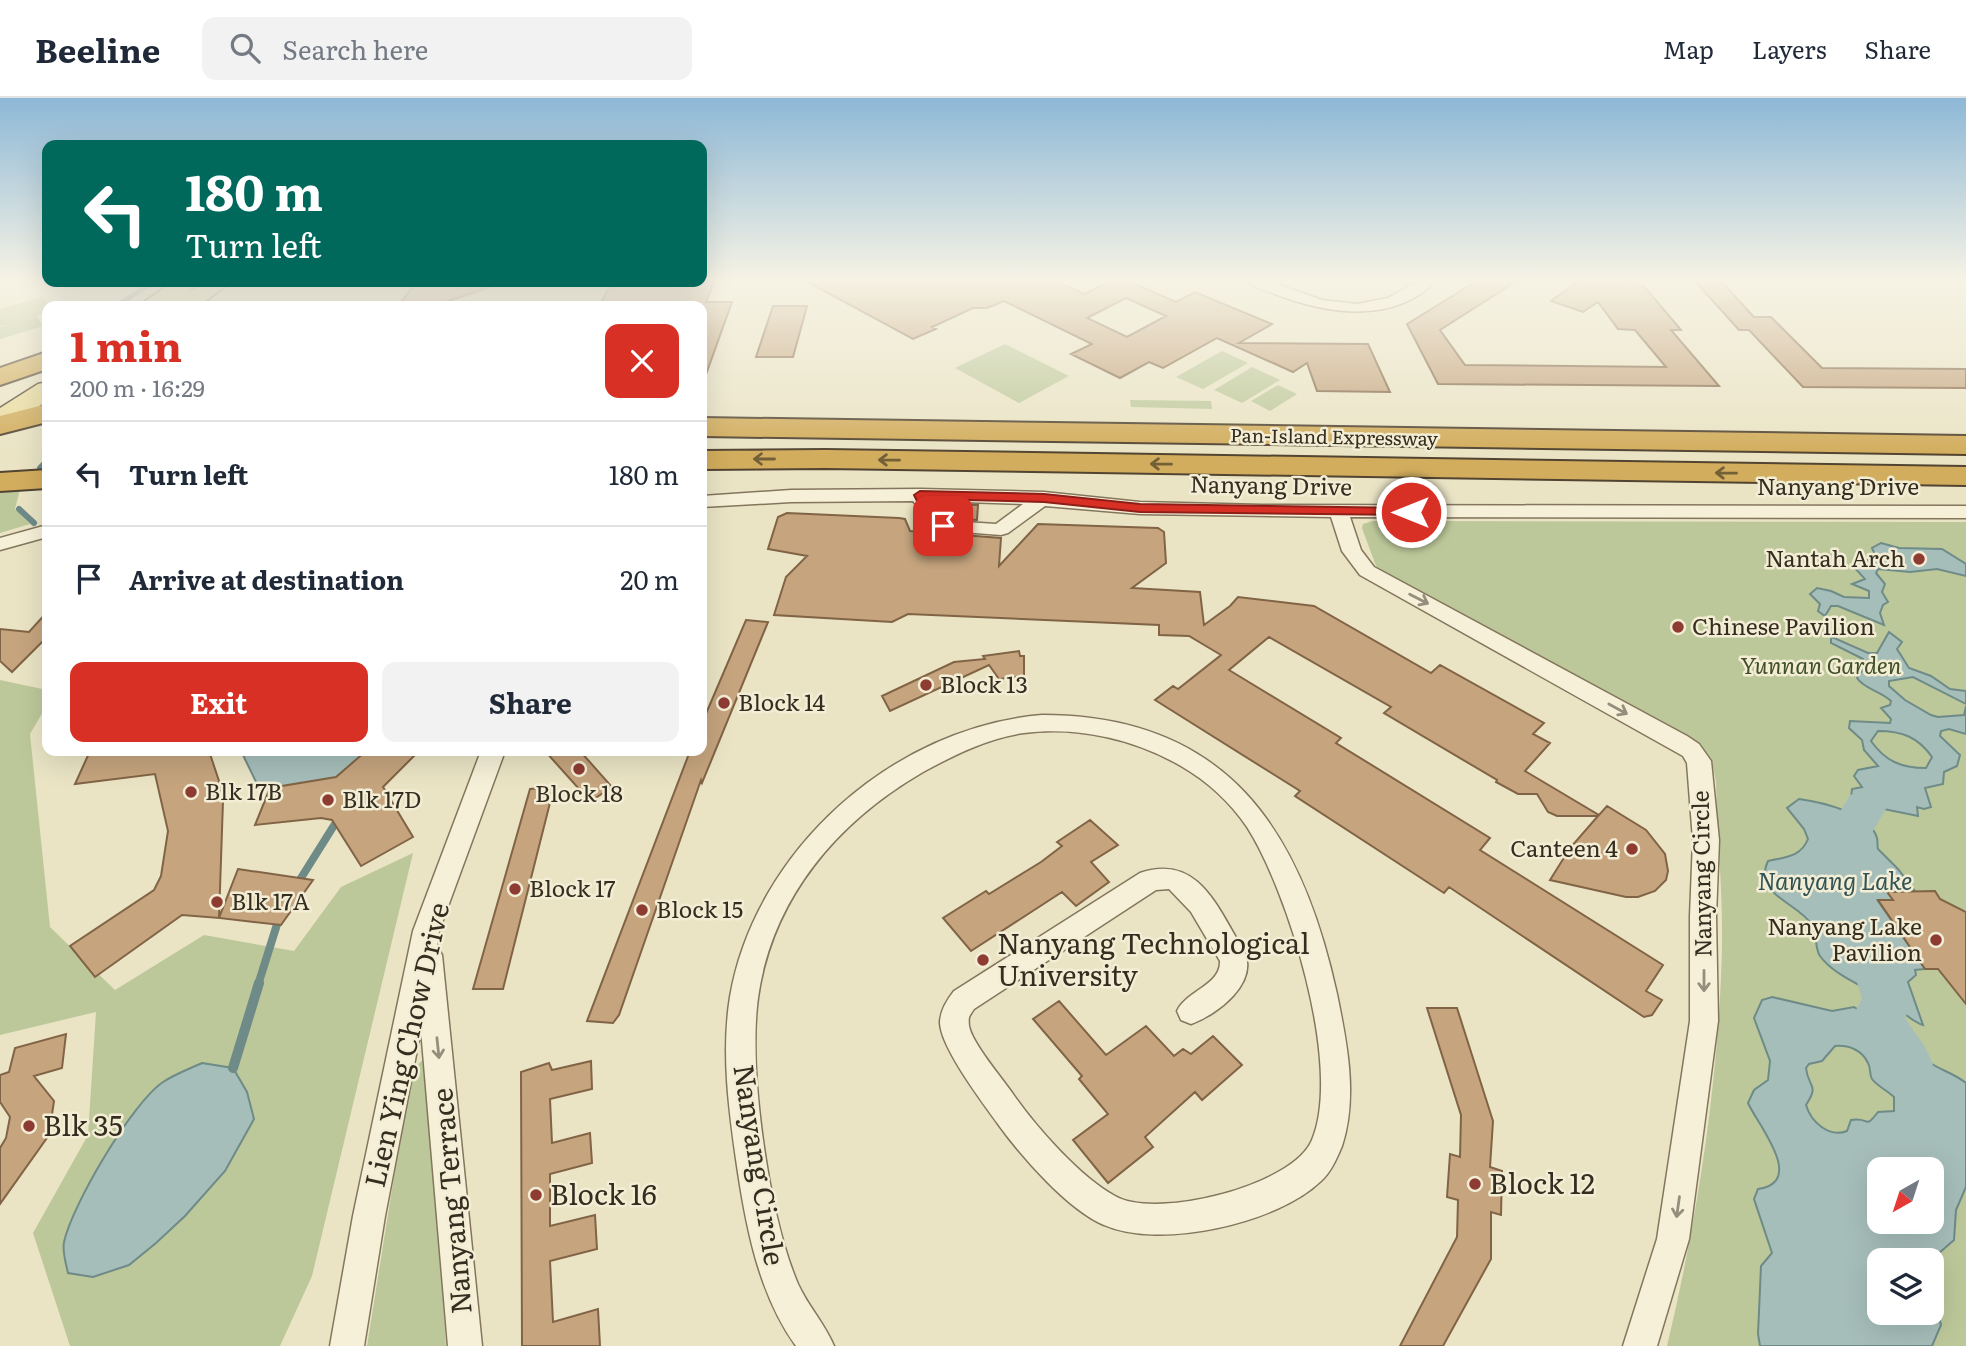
<!DOCTYPE html>
<meta charset="utf-8">
<style>
:root{--surface:#fff;--page:#f2f2f3;--text:#1f2937;--muted:#747a83;--line:#e0e1e3;--accent:#d93025}
body{margin:0;font-family:Literata,serif;background:var(--page);color:var(--text);height:100vh;display:flex;flex-direction:column;font-size:26px;white-space:nowrap}
*{box-sizing:border-box;margin:0}
p{font-size:23px;color:var(--muted)}
.icon{flex:none;width:38px;height:38px;fill:none;stroke:currentColor;stroke-width:2;stroke-linecap:round;stroke-linejoin:round}
.map{position:relative;flex:1;overflow:hidden}
.side{position:absolute;left:42px;top:203px;width:665px;height:455px;display:flex;flex-direction:column;background:var(--surface);border-radius:14px;box-shadow:0 7px 28px #0002}
.side>*{flex:none}
.hud{position:absolute;left:42px;top:42px;width:665px;height:147px;border-radius:14px;box-shadow:0 7px 28px #0002;background:#00695c;color:#fff;overflow:hidden}
.needle{width:46px;rotate:219deg}
.controls{position:absolute;left:1867px;top:1059px;display:grid;gap:14px}
.controls a{display:grid;place-items:center;width:77px;height:77px;border-radius:14px;background:var(--surface);box-shadow:0 7px 28px #0002;font-size:35px}
.pin{position:absolute;display:grid;place-items:center;width:60px;height:60px;color:#fff;margin:-30px;border-radius:14px;box-shadow:0 4px 10px #0006}
.me{position:absolute;width:77px;margin:-38px;rotate:270deg;stroke-linejoin:round;filter:drop-shadow(0 0 5px #0008)}
.turn{display:flex;align-items:center;gap:24px;height:147px;padding:0 28px;font-size:32px}
.turn .icon{width:91px;height:91px;stroke-width:2.5}
.turn b{display:block;font-size:49px;line-height:60px}
.round{display:grid;place-items:center;flex:none;width:74px;height:74px;border-radius:14px;background:var(--page)}
.overview{display:flex;align-items:center;justify-content:space-between;height:119px;padding:0 28px}
h1{font-size:42px;font-weight:700;line-height:52px;color:var(--accent)}
.primary-button{display:flex;gap:14px;margin-top:auto;padding:14px 28px}
.primary-button a{flex:1;height:80px;border-radius:14px;background:var(--accent);color:#fff;font-size:28px;font-weight:700;line-height:80px;text-align:center}
.primary-button a+a{background:var(--page);color:var(--text)}
ul{padding:0;list-style:none}
li{display:flex;align-items:center;gap:21px;height:105px;padding:0 28px;border-top:2px solid var(--line)}
li div{flex:1}
li b{display:block;font-size:26px}
li em{font-style:normal}
header{display:flex;align-items:center;gap:42px;box-sizing:border-box;height:98px;padding:0 35px;background:var(--surface);border-bottom:2px solid var(--line)}
header strong{font-size:33px}
nav{display:flex;gap:38px;margin-inline-start:auto;font-size:24px}
.search{width:490px;height:63px;background:var(--page);display:flex;align-items:center;gap:18px;box-sizing:border-box;padding:0 24px;border-radius:14px;color:var(--muted);font-size:26px}
.map>svg:first-child{display:block}
.green{fill:#bdc89a;fill-rule:evenodd}
.water{fill:#a6beba;stroke:#6e8b88;stroke-width:2;fill-rule:evenodd}
.lines{fill:none;stroke-linecap:round;stroke-linejoin:round}
.stream-far3{stroke:#6e8b88;stroke-width:5}
.stream-far2{stroke:#6e8b88;stroke-width:6}
.stream-far1{stroke:#6e8b88;stroke-width:8}
.stream{stroke:#6e8b88;stroke-width:10}
.river{fill:#a6beba;fill-rule:evenodd}
.building{fill:#c5a47e;stroke:#816445;stroke-width:2;fill-rule:evenodd}
.minor-casing{stroke:#84765d;stroke-width:3}
.primary-casing{stroke:#524431;stroke-width:3}
.motorway-casing{stroke:#524431;stroke-width:4}
.minor{fill:#f6f0d8;fill-rule:evenodd}
.primary{fill:#eadca0;fill-rule:evenodd}
.motorway{fill:#d2ad5d;fill-rule:evenodd}
.oneway{stroke:#746038}
.oneway2{stroke:#968e7c}
.route{fill:#d93025;stroke:#8d1f18;stroke-width:2}
.poi-dot{fill:#8e3c32;stroke:#f2edd4;stroke-width:2.5}
.labels{text-anchor:middle;stroke-width:5;stroke-linejoin:round;paint-order:stroke}
.far-street-label{font-size:19px;fill:#352d1f;stroke:#f2edd4}
.street-label{font-size:23px;fill:#352d1f;stroke:#f2edd4}
.poi-label{font-size:23px;fill:#352d1f;stroke:#f2edd4;text-anchor:start}
.park-label{font-size:23px;font-style:italic;fill:#415028;stroke:#f2edd4}
.water-label{font-size:24px;font-style:italic;fill:#305254;stroke:#f2edd4}
.near-poi-label{font-size:28px;fill:#352d1f;stroke:#f2edd4;text-anchor:start}
.near-street-label{font-size:28px;fill:#352d1f;stroke:#f2edd4}
</style>
<header>
<strong>Beeline</strong>
<div class="search"><svg class="icon" aria-label="search" viewBox="0 0 24 24"><circle cx="10" cy="10" r="6"/><path d="M15 15l6 6"/></svg>Search here</div>
<nav><a>Map</a><a>Layers</a><a>Share</a></nav>
</header>
<div class="map">
<svg width="1966" height="1248" viewBox="0 0 1966 1248">
<rect width="100%" height="100%" fill="#eae4c5"/>
<path class="green" d="M42,199L50,208H47V214L37,218L43,228L0,241V229L7,227L0,228V211Z
M1005,246L1069,278L1019,305L955,270Z
M1222,253L1248,265L1203,291L1176,279Z
M1252,269L1280,282L1242,305L1214,292Z
M1278,287L1297,296L1270,313L1251,303Z
M1130,302L1211,303L1212,311L1131,309Z
M20,391L15,411L30,426L0,435V395Z
M1373,423L1966,424V1248H1667C1698,1118 1719,982 1722,848C1723,794 1717,738 1716,684L1712,664L1688,641L1387,476L1376,468L1362,430L1363,426ZM1880,1071H1932V1124H1880ZM1880,1162H1932V1214H1880Z
M0,582L47,592V607L30,636L50,829L115,892L204,837L294,853L341,789L413,755L312,1178L280,1248H70L33,1135L88,1037L96,914L0,937Z
M424,961L432,1021L446,1248H367L411,972Z"/>
<path class="water" d="M1881,445L1899,450L1942,451L1966,466V478L1937,471L1910,474L1878,471L1876,475L1885,486L1882,494L1888,504L1883,507L1880,515L1884,527L1838,508H1831L1825,518L1818,513L1820,506L1810,496L1817,490L1831,493L1844,499L1869,500V493L1852,486L1865,481L1853,468L1876,459L1872,450Z
M1889,534L1902,544L1897,551L1909,570L1931,578L1950,591L1966,593V606L1913,579L1889,583V588L1905,602L1931,617L1938,619L1964,617L1966,608V636L1949,631L1941,633L1940,638L1960,657L1957,668L1944,674L1943,686L1925,690L1931,709L1924,711L1917,709L1918,718L1884,711L1876,716L1851,700L1852,691L1862,689L1854,678L1858,672L1878,668L1864,652L1862,642L1849,630L1850,623L1890,625L1891,621L1881,610L1890,607L1891,603C1881,593 1864,591 1857,580L1864,570L1863,561L1831,545V541L1832,539L1868,555H1877ZM1878,633C1902,633 1918,639 1932,659L1926,670C1901,670 1885,663 1871,643Z
M241,653H393L361,686L259,690Z
M1799,701C1821,704 1870,715 1877,740C1878,744 1877,748 1878,751L1898,771L1915,793L1888,794L1893,802L1878,803L1925,871L1915,872L1916,877L1908,884L1923,927C1910,923 1899,910 1888,903C1868,890 1834,878 1820,858C1814,849 1818,837 1812,827C1798,804 1752,797 1768,763C1785,759 1801,759 1808,741L1804,731L1787,710Z
M1772,899L1832,913L1854,909C1882,926 1904,949 1932,966C1943,973 1955,976 1966,985V1089L1956,1112L1954,1142L1931,1162H1880V1214H1932V1190L1941,1227L1932,1248H1760L1758,1236L1761,1168L1772,1155L1754,1101L1758,1091C1807,1084 1757,1026 1748,1005L1754,992L1768,982L1770,963L1754,920L1762,902ZM1835,948C1849,947 1862,952 1868,965C1871,970 1869,976 1872,981C1877,988 1888,993 1894,999V1013L1878,1014C1864,1032 1871,1019 1851,1022L1847,1033C1829,1040 1811,1024 1806,1007C1820,986 1808,990 1806,970L1809,966L1822,963ZM1932,1071V1124H1880V1071Z
M202,965L233,970L247,994L254,1021L225,1073L185,1118L156,1145L129,1167L93,1179L68,1175C66,1166 62,1153 64,1144C72,1107 132,1005 163,984C175,976 189,971 202,965Z"/>
<g class="lines">
<path class="stream-far3" d="M116,208L154,184
M43,367L47,363"/>
<path class="stream-far2" d="M40,370L45,365
M19,411L34,425"/>
<path class="stream-far1" d="M296,788L338,721
M258,887L279,820"/>
<path class="stream" d="M233,970L259,885"/>
<path class="river" d="M1865,692L1880,697L1887,709L1869,740L1854,783L1838,789L1822,783L1815,770L1826,737L1850,697Z
M1871,831L1888,837L1913,903L1905,920L1925,949L1933,966L1925,983L1907,990L1889,983L1858,938L1851,922L1862,900L1847,852L1854,837Z"/>
</g>
<path class="building" d="M802,181H1050L1085,196L1114,181H1123L1176,204L1195,194L1272,226L1239,245L1368,246L1390,294L1317,293L1307,265L1293,274L1217,240L1163,270L1149,264L1120,280L1071,256L1092,246L1004,203L987,210H973L932,229L936,231L913,241ZM1126,200L1166,218L1127,239L1087,220Z
M1480,181H1520L1440,232L1465,267L1666,269L1635,232L1618,231L1598,204L1583,214L1551,203L1582,181H1623L1644,188L1681,232H1671L1719,288L1438,286L1407,226Z
M1693,181H1719L1754,219H1771L1822,270L1966,271V290L1803,289L1749,232H1739Z
M416,184H496V187L434,208H398Z
M612,184H714L706,204H732L704,282H702V208H672L673,204H628L626,208H599Z
M773,208H807L793,259H756Z
M958,406L978,407L977,422L957,421Z
M787,415L899,420L905,421L910,433L1001,440L999,468L1038,426L1158,430L1164,434L1166,465L1132,490L1200,494L1204,527L1230,508L1238,499L1314,508L1431,575L1440,567L1544,625L1533,636L1550,645L1525,673L1599,717L1607,708L1646,732L1665,756L1668,773L1666,782L1655,793L1638,799H1626L1550,782L1570,750L1598,718H1557L1548,714L1537,696H1518L1496,684L1497,682L1384,615L1391,609L1269,539L1229,572L1341,640L1336,645L1490,740L1480,752L1663,867L1646,893L1662,902L1652,917L1644,919L1449,789L1444,795L1295,698L1300,693L1155,602L1173,588L1178,591L1221,557L1189,538L1159,537V527L908,516L892,524L774,517L786,479L807,458L768,451L778,419Z
M47,514V539L12,574L0,563V531L29,534Z
M746,522L768,524L702,685L701,682L619,917L613,925L587,923L690,653H702V625Z
M1019,553L1020,558H1024V578L999,581L989,567L890,613L882,598L954,564L985,561L983,558Z
M90,653H209L225,701L223,703L219,820L182,817L95,879L70,848L154,792L161,778L168,733L155,676L75,686Z
M366,653H419L383,689L413,739L361,768L332,722L321,720L255,727L270,690L336,679Z
M545,653H580L612,689L594,701H588Z
M554,689L503,891H473L530,691Z
M1090,722L1118,747L1091,764L1109,784L1076,808L1062,794L971,853L943,820L986,793L989,796L1041,764L1062,748L1057,744Z
M238,771L313,782L281,827L219,820Z
M1935,793L1940,801L1966,814V906L1938,871H1925L1878,802H1893L1887,794Z
M1059,903L1106,957L1146,928L1174,958L1183,951L1191,956L1213,938L1242,967L1202,1002L1195,994L1145,1039L1153,1049L1108,1085L1073,1042L1108,1016L1079,981L1082,978L1033,921Z
M1427,910H1457L1493,1023L1490,1069L1502,1073L1501,1117L1491,1114V1161L1443,1248H1400L1457,1139L1458,1102L1447,1099L1450,1056L1460,1059L1461,1017Z
M66,936L62,970L34,978L54,1003L49,1037L0,1106V1050L6,1040L10,1019L0,1004V977L9,974L15,950Z
M591,963L592,991L550,1001L552,1045L590,1035L592,1065L550,1076V1128L595,1117L597,1151L550,1163L553,1224L598,1211L600,1248H522L521,974L549,965L552,972Z"/>
<g class="lines">
<defs>
<path id="minor" d="M1244,181H1263L1322,202L1357,206L1388,200L1421,181H1438C1396,226 1330,217 1278,197C1267,193 1252,189 1244,181Z
M920,391L1044,394L1140,404L1262,407L1966,408V420L1350,419L1361,452L1374,469L1687,638L1699,646L1711,663L1719,742L1716,818L1718,923L1689,1141L1657,1248H1623L1657,1141L1690,923V818L1693,742L1687,665L1683,658L1360,477L1342,453L1331,419L1140,416L1045,408L1008,435L1001,437L936,432L913,403L791,404L702,409V398L791,392ZM932,403L1023,406L996,426L949,423Z
M47,427V439L0,452V440Z
M1042,617C1226,617 1301,731 1337,896C1347,945 1358,999 1342,1048C1337,1060 1331,1074 1321,1083C1278,1125 1160,1152 1104,1127C1068,1112 1021,1058 998,1026C983,1005 941,950 940,925C940,913 947,902 954,893L1140,775C1199,755 1218,811 1244,853C1259,885 1218,916 1191,926L1181,922L1177,913C1186,893 1221,887 1220,863L1191,814L1169,791L1156,792L974,911C969,919 968,918 969,928C972,945 1002,980 1013,996C1036,1029 1080,1079 1115,1098C1156,1122 1293,1088 1312,1042C1343,969 1288,793 1247,729C1230,704 1207,683 1181,668C1135,641 1077,628 1024,635C988,640 954,657 923,674C837,724 772,800 758,900C748,973 769,1118 798,1186C808,1208 825,1226 834,1248H796C759,1197 746,1129 737,1068C729,1013 721,955 730,899C755,752 894,629 1042,617Z
M481,653H505L439,833L437,848L442,857L482,1248H448L421,931L385,1118L364,1248H330L353,1118L413,833Z"/>
<path id="primary" d="M173,184H199L187,195L204,184H231L199,208H172L175,203L168,208H141L145,203Z
M47,284V303L10,328L0,330V310L38,286Z"/>
<path id="motorway" d="M47,254V271L0,287V270Z
M47,306V324L0,336V318Z
M702,320L1966,338V356L702,338Z
M826,352L1966,369V387L826,370L702,371V353Z
M47,372V390L0,393V375Z"/>
</defs>
<use href="#minor" class="minor-casing"/>
<use href="#primary" class="primary-casing"/>
<use href="#motorway" class="motorway-casing"/>
<use href="#minor" class="minor"/>
<use href="#primary" class="primary"/>
<use href="#motorway" class="motorway"/>
</g>
<defs><path id="oneway-shaft" d="M-6 0H5M1.5-3L5.5 0L1.5 3" fill="none" stroke-width="1.6" stroke-linecap="round" stroke-linejoin="round" transform="scale(1.75)"/></defs>
<g class="oneway">
<use href="#oneway-shaft" transform="translate(764 361) rotate(180)"/>
<use href="#oneway-shaft" transform="translate(889 362) rotate(-179)"/>
<use href="#oneway-shaft" transform="translate(1161 366) rotate(-179)"/>
<use href="#oneway-shaft" transform="translate(1726 375) rotate(-179)"/>
</g>
<g class="oneway2">
<use href="#oneway-shaft" transform="translate(1419 501) rotate(27)"/>
<use href="#oneway-shaft" transform="translate(1618 611) rotate(29)"/>
<use href="#oneway-shaft" transform="translate(1704 883) rotate(90)"/>
<use href="#oneway-shaft" transform="translate(438 950) rotate(84)"/>
<use href="#oneway-shaft" transform="translate(1678 1109) rotate(98)"/>
</g>
<linearGradient id="sky" x2="0" y2="1"><stop stop-color="#8db8d6"/><stop offset="0.51" stop-color="#f6f3e5"/><stop offset="1" stop-color="#f6f3e5" stop-opacity="0"/></linearGradient>
<rect width="1966" height="356" fill="url(#sky)"/>
<path class="route" d="M920,393L1044,396L1140,406L1411,410L1417,414L1411,417L1140,414L1044,404L928,401L950,428L943,432L938,430L920,409L914,397Z"/>
<g class="poi-dot">
<circle cx="1919" cy="461" r="7"/>
<circle cx="1678" cy="529" r="7"/>
<circle cx="926" cy="587" r="7"/>
<circle cx="724" cy="605" r="7"/>
<circle cx="579" cy="671" r="7"/>
<circle cx="191" cy="694" r="7"/>
<circle cx="328" cy="702" r="7"/>
<circle cx="1632" cy="751" r="7"/>
<circle cx="515" cy="791" r="7"/>
<circle cx="217" cy="804" r="7"/>
<circle cx="642" cy="812" r="7"/>
<circle cx="1936" cy="842" r="7"/>
<circle cx="983" cy="862" r="7"/>
<circle cx="29" cy="1028" r="7"/>
<circle cx="1475" cy="1086" r="7"/>
<circle cx="536" cy="1097" r="7"/>
</g>
<g class="labels">
<g class="far-street-label">
<text transform="translate(1334 339) rotate(1)" y="7">Pan-Island Expressway</text>
</g>
<g class="street-label">
<text transform="translate(1271 388) rotate(1)" y="8">Nanyang Drive</text>
<text x="1838" y="397">Nanyang Drive</text>
<text transform="translate(1702 776) rotate(-91)" y="8">Nanyang Circle</text>
</g>
<g class="poi-label">
<text x="1905" y="469" text-anchor="end">Nantah Arch</text>
<text x="1692" y="537">Chinese Pavilion</text>
<text x="940" y="595">Block 13</text>
<text x="738" y="613">Block 14</text>
<text x="205" y="702">Blk 17B</text>
<text x="579" y="704" text-anchor="middle">Block 18</text>
<text x="342" y="710">Blk 17D</text>
<text x="1618" y="759" text-anchor="end">Canteen 4</text>
<text x="529" y="799">Block 17</text>
<text x="231" y="812">Blk 17A</text>
<text x="656" y="820">Block 15</text>
<text x="1922" y="837" text-anchor="end">Nanyang Lake<tspan x="1922" dy="26">Pavilion</tspan></text>
</g>
<g class="park-label">
<text x="1821" y="576">Yunnan Garden</text>
</g>
<g class="water-label">
<text x="1835" y="792">Nanyang Lake</text>
</g>
<g class="near-poi-label">
<text x="997" y="856">Nanyang Technological<tspan x="997" dy="32">University</tspan></text>
<text x="43" y="1038">Blk 35</text>
<text x="1489" y="1096">Block 12</text>
<text x="550" y="1107">Block 16</text>
</g>
<g class="near-street-label">
<text transform="translate(407 947) rotate(-77)" y="10">Lien Ying Chow Drive</text>
<text transform="translate(759 1067) rotate(81)" y="10">Nanyang Circle</text>
<text transform="translate(452 1103) rotate(-95)" y="10">Nanyang Terrace</text>
</g>
</g>
</svg>
<div class="controls">
<a><svg class="needle" viewBox="-14 -14 28 28"><path d="M0-13l5 13h-10z" fill="#e53935"/><path d="M0 13l5-13h-10z" fill="#747a83"/></svg></a>
<a><svg class="icon" aria-label="layers" viewBox="0 0 24 24"><path d="M12 4l9 5-9 5-9-5zM3 14l9 5 9-5"/></svg></a>
</div>
<div class="pin" style="left:943px;top:428px;background:#d93025"><svg class="icon" aria-label="arrive" viewBox="0 0 24 24"><path d="M6 21V4h12l-3 4 3 4H6"/></svg></div>
<svg class="me" style="left:1411px;top:414px" viewBox="-20 -20 40 40"><circle r="17" fill="#d93025" stroke="#fff" stroke-width="3"/><path d="M0-11L8 9 0 5-8 9z" fill="#fff"/></svg>
<div class="hud">
<div class="turn"><svg class="icon" aria-label="left" viewBox="0 0 24 24"><path d="M17 20v-9H6M10 6l-5 5 5 5"/></svg><div><b>180 m</b>Turn left</div></div>
</div>
<section class="side">
<div class="overview"><div><h1>1 min</h1><p>200 m · 16:29</p></div><a class="round" style="background:#d93025;color:#fff"><svg class="icon" aria-label="close" viewBox="0 0 24 24"><path d="M6 6l12 12M18 6L6 18"/></svg></a></div>
<ul>
<li><svg class="icon" aria-label="left" viewBox="0 0 24 24"><path d="M17 20v-9H6M10 6l-5 5 5 5"/></svg><div><b>Turn left</b></div><em>180 m</em></li>
<li><svg class="icon" aria-label="arrive" viewBox="0 0 24 24"><path d="M6 21V4h12l-3 4 3 4H6"/></svg><div><b>Arrive at destination</b></div><em>20 m</em></li>
</ul>
<div class="primary-button"><a>Exit</a><a>Share</a></div>
</section>
</div>
